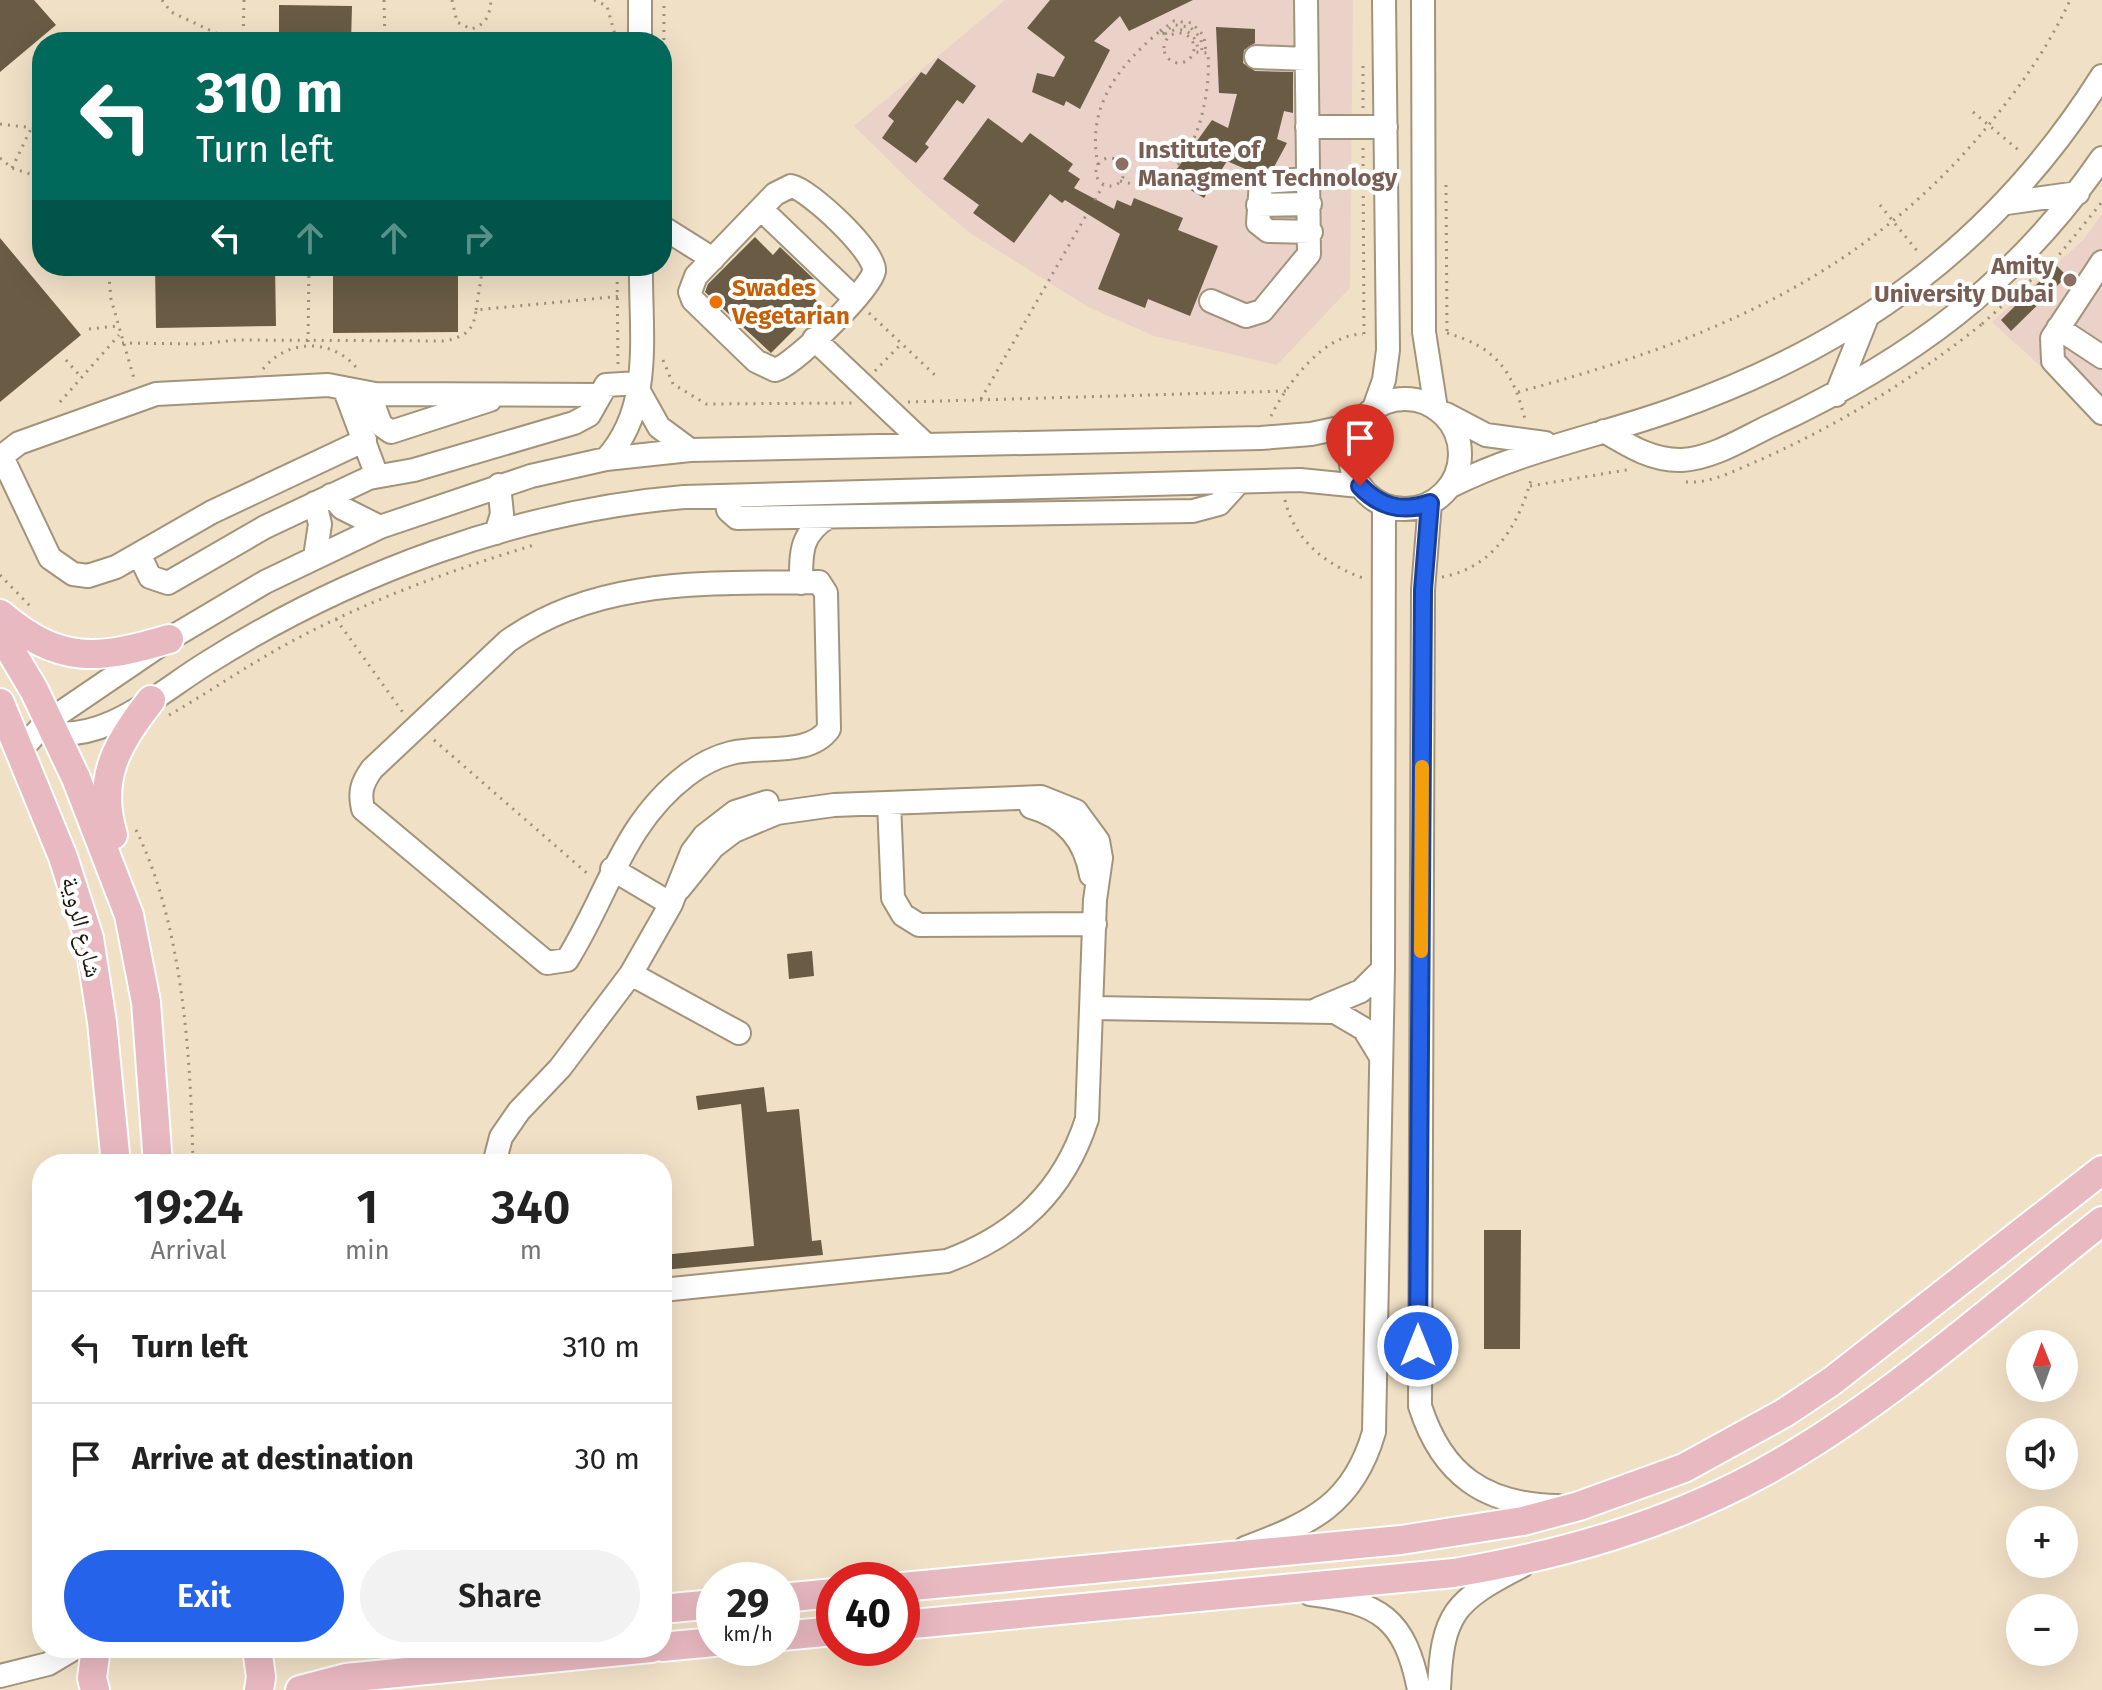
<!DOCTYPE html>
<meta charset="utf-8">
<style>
:root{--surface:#fff;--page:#f2f2f2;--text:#222;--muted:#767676;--line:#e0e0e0;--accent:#2563eb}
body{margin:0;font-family:"Fira Sans","Noto Naskh Arabic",sans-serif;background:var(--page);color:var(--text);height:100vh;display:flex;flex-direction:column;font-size:30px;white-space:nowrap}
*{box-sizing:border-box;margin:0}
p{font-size:26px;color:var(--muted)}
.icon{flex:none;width:44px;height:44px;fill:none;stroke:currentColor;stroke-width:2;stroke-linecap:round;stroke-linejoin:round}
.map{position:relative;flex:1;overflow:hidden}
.sheet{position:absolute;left:32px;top:1154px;width:640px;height:504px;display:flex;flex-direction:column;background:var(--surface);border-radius:32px;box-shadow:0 8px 32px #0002}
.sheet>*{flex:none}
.banner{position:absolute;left:32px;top:32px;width:640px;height:244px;border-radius:32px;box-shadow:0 8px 32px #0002;background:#00695c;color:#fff;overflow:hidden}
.needle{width:52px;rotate:359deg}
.controls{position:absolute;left:2006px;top:1330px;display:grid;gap:16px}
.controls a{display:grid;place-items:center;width:72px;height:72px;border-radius:50%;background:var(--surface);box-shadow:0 8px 32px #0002;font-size:40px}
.speed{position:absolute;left:696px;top:1562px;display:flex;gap:16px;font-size:40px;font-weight:700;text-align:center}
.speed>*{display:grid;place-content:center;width:104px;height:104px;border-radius:50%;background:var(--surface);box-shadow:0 8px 32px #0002;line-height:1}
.speed small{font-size:20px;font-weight:400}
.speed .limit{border:12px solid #d22;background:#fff;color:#111}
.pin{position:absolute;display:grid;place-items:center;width:68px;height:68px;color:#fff;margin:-82px -34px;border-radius:50% 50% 50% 0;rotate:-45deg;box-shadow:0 0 8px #0007}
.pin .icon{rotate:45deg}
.me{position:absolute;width:88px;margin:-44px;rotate:0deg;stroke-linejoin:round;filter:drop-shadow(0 0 6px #0008)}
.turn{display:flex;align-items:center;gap:28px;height:168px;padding:0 32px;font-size:36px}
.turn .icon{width:104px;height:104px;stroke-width:2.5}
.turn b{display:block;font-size:56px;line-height:68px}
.lanes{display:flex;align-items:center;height:76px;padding:0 32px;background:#0003;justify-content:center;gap:40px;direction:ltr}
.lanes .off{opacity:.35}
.eta{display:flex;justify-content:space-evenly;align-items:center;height:136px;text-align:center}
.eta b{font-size:48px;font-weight:600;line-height:56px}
.action{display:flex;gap:16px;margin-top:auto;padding:16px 32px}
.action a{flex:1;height:92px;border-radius:48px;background:var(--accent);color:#fff;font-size:32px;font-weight:600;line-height:92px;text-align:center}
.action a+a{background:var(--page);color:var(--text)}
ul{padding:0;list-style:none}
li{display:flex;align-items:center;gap:24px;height:112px;padding:0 32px;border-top:2px solid var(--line)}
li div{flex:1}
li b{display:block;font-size:30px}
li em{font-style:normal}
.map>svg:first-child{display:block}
.education{fill:#ebd2c9}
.building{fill:#695b44}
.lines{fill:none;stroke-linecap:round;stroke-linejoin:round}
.minor-casing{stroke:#a2937b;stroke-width:26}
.major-casing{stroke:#fff;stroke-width:32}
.path{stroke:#9c907d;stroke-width:3;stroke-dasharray:2 6;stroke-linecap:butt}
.minor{stroke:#fff;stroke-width:22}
.major{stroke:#e9b9c1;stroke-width:28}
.route-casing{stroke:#184099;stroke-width:20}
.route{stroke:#2563eb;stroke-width:14}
.slow{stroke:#f59e0b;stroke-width:14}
.education-dot{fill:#8d6e63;stroke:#fff;stroke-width:3}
.food-dot{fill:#e8710a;stroke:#fff;stroke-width:3}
.labels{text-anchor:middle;stroke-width:8;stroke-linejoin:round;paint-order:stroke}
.education-label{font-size:24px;font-weight:bold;fill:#785e54;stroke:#fff;text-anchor:start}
.food-label{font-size:24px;font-weight:bold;fill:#c56008;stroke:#fff;text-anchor:start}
.street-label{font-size:24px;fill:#1c160d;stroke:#fff}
</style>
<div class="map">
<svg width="2102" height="1690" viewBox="0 0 2102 1690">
<rect width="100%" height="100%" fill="#f0e0c6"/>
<path class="education" d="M1005,0H1353L1350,288L1277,365L1154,336L1088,307L970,233L917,188L854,126Z
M2102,214V429L2062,386L1992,322L2084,239Z"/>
<path class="building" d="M0,0H34L56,25L0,72Z
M1050,0H1193L1129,31L1120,16L1094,41L1110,50L1080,109L1066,101L1064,106L1032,92L1037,73L1054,77L1065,57L1027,28Z
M279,5L352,6L351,42H279Z
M1216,27L1255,29V43L1244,50L1243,63L1255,71L1293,72V113L1284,111L1277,139L1287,143L1274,167L1252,172L1227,161L1204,198L1184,186L1188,182L1174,173L1212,120L1228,128L1237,94L1219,93Z
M938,58L976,86L963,104L957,100L925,144L929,147L916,163L882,138L894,121L888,116L921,72L926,75Z
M988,118L1022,143L1030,133L1073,164L1068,171L1080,179L1074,188L1114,209L1117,200L1131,206L1134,198L1183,218L1178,230L1218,246L1190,316L1148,299L1145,308L1098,289L1120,234L1065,200L1062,203L1050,194L1014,243L973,213L979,205L943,179Z
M755,237L773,255L780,247L817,282L807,291L820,304L771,353L705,292L708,284Z
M0,238L81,335L0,402Z
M2056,265L2067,276L2011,331L2001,320Z
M155,266H275L276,326L156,328Z
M333,266H458V332L333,333Z
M812,951L814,976L789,979L787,954Z
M764,1087L767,1112L799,1109L812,1241L821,1240L823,1255L663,1270L662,1255L754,1246L741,1104L698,1110L696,1096Z
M1484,1230H1521L1520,1349H1484Z"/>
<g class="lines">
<defs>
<path id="minor" d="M640,0V42
M1423,0L1424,332L1436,409
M1256,57L1306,59
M1307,127H1386
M1309,179L1261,182L1258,223L1268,231L1311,232
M791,186C809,189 877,253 874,271C871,289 793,366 775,370L756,361L693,300L690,292L696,276L775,194Z
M2007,203L2078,193
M1258,205L1310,204
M761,209L854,298
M662,227L713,259
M2102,262L2052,338L2053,361L2102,413
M1211,301L1246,316L1262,311L1309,254L1306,0
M2058,328L2102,357
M814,339L926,445
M344,388L377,476
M369,393L381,425L391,432L490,400
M640,393L659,427L690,450
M1836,395L1866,320
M1350 454a55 55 0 1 1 110 0a55 55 0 1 1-110 0Z
M1374,408L1384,380L1388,350L1384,0
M1446,414L1486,435L1545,443
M1604,431C1629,446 1653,461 1682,460C1714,458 1744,438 1772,425C1909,361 2015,284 2102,158
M365,440L212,512L116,567L88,576L73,574L50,558L4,461L6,453L19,443L156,394L328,385L375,394L598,395
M606,459C654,407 640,332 641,266
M1451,486C1522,450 1600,436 1675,409C1858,344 1998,241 2102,76
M331,495L342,508L380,527
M726,496L728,510L737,518L1193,511L1219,504L1239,482
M315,503L320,524L315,557
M1430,503L1423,590L1420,1406C1442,1475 1485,1505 1558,1506
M496,533L502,514L499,485
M139,554L150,577L168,583L265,527L369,478L414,470L574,423L589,415L606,385L639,383
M819,582L826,593L829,729C809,757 762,745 731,753C715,757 700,765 687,775C623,823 608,895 567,960L547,963L363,809C359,792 362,783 372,769L508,641C599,576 712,584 819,582Z
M801,583C801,553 800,534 828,517
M44,732C106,744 158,693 207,663C348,574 517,511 684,497L1300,480L1360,486
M22,749L44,724L169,639L265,582L380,527L531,476L606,459L690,450L1261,438L1311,434L1358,424
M889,803L893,898L903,915L919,925L1095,924
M1031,807C1066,817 1085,840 1091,875
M612,869L671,904
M631,974L739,1033
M1093,1008L1335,1012L1364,1029L1381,1057
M1318,1009L1361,991L1383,969
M494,1164L501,1137L519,1111L560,1068L631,974L671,904L692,852L704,836L735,812L767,802
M662,1290L947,1261C1017,1235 1064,1191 1087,1119L1095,900L1101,858L1098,841L1076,811L1041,797L834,805L777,813L734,831L713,847L679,889
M1245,1548C1311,1523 1353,1505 1374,1432L1383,969L1384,505
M1310,1594C1380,1603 1405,1618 1419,1690
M0,1676L48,1664L75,1648
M1439,1690C1442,1613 1454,1601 1522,1566"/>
<path id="major" d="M0,614C60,665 98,660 169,639
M0,633L34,690L76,778L129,915L146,1002L158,1164
M0,703L63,857L89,938L102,1022L116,1164
M113,835C96,779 117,743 151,700
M902,1587L1401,1540L1523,1521L1579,1506L1684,1468L1784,1413L1832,1381L2102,1170
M782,1598L834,1593
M662,1609L714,1604
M902,1625L1454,1573C1561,1555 1664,1526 1760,1474C1880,1409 1994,1306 2102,1221
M782,1636L834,1631
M662,1647L714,1642
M257,1648L261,1677L259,1690
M95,1690L92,1678L96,1648
M300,1690L346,1678L651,1648"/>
</defs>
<use href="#minor" class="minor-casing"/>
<use href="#major" class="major-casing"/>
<path class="path" d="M162,0L171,12L235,42
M384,0L385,42
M452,0L457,22L471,29C486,25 490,15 491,0
M594,0L607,6L617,42
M1160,31L1174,21L1192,23L1204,36L1206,53
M1164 48a15 15 0 1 1 30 0a15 15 0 1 1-30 0Z
M1162,33L1175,25L1190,27L1201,38L1202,52
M1165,34C1181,24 1197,32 1198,51
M356,36L385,35
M73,42L77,33
M243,42L244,0
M1363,108V60
M1973,112L2022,153
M0,124L42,129
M1363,148L1364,334
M0,158L12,168L42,178
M1096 172a14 14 0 1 1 28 0a14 14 0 1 1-28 0Z
M1098,165C1086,106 1118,67 1160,31L1169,37
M12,168L42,106
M1120,181C1189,203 1212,103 1208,53L1193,52
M1446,185L1447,333
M1095,200L1103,185
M1880,205L1918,252
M663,208L664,0
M108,266L111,299L135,382
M617,266L618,366
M476,310L483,266
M869,313L936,376
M1982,324L2059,255L2102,202
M89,329L117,326
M1447,333C1497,348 1512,370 1525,419
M308,342L309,266
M122,343L200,344L236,340L446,341C465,336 474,331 476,310L622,296
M66,360L81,377
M663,360L673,384L706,404L853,403
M263,369C288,338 335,338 359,371
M875,371L900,345
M1518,392C1697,344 1851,284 1976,140C2012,98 2047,51 2070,0
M981,399L1088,212
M60,402L119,335
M908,402L1286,391
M1271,416C1287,384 1323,334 1363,334
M1686,482C1711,484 1738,469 1762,459C1842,423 1913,379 1982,324L1979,321
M1530,486L1632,469
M1285,500C1294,540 1326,565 1363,578
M0,575L31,607
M1442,577C1494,568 1520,523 1532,476
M336,619L404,714
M169,715C213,690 255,660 300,637C374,598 455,569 534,545
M434,740L588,874
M136,830C183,925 191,1059 193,1164"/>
<use href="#minor" class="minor"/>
<use href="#major" class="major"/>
</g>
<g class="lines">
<defs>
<path id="route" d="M1360,486C1380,507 1402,513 1430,503L1423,590L1418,1346"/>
</defs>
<use href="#route" class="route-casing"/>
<use href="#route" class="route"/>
<path class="slow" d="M1421,951L1422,767"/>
</g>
<g class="education-dot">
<circle cx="1122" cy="164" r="8"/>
<circle cx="2070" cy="280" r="8"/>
</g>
<circle class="food-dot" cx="716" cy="302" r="8"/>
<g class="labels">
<g class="education-label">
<text x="1138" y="158">Institute of<tspan x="1138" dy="28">Managment Technology</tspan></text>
<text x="2054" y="274" text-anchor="end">Amity<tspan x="2054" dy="28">University Dubai</tspan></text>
</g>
<g class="food-label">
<text x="732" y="296">Swades<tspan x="732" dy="28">Vegetarian</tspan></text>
</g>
<g class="street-label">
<text transform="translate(82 927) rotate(76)" y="8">شارع الروية</text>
</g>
</g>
</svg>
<div class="controls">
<a><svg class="needle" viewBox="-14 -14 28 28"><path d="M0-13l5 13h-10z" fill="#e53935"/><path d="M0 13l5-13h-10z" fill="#767676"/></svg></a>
<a><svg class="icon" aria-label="sound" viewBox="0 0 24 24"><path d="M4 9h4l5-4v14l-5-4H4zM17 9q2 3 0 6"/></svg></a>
<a>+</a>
<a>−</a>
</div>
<div class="speed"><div>29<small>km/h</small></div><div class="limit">40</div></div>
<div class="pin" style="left:1360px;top:486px;background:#d93025"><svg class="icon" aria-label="arrive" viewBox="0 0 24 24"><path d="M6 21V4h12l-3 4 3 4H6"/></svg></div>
<svg class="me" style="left:1418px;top:1346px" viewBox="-20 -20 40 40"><circle r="17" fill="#2563eb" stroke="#fff" stroke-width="3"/><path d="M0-11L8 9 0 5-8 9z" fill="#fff"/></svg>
<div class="banner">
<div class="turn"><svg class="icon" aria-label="left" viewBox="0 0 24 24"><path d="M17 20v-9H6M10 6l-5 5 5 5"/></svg><div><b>310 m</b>Turn left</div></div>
<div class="lanes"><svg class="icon" aria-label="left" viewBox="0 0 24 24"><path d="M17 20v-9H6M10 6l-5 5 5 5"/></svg><svg class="icon off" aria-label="ahead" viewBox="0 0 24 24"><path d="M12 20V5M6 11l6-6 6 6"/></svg><svg class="icon off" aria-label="ahead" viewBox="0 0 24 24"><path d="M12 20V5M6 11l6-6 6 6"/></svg><svg class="icon off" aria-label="right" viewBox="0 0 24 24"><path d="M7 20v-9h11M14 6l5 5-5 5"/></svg></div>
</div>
<section class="sheet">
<div class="eta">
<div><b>19:24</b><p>Arrival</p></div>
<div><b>1</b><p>min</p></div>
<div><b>340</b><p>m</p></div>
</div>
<ul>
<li><svg class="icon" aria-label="left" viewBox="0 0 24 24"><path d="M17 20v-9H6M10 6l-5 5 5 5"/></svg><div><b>Turn left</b></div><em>310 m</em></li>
<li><svg class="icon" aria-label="arrive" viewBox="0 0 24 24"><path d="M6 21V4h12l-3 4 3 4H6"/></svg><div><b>Arrive at destination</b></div><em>30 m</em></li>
</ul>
<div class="action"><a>Exit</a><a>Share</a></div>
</section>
</div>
